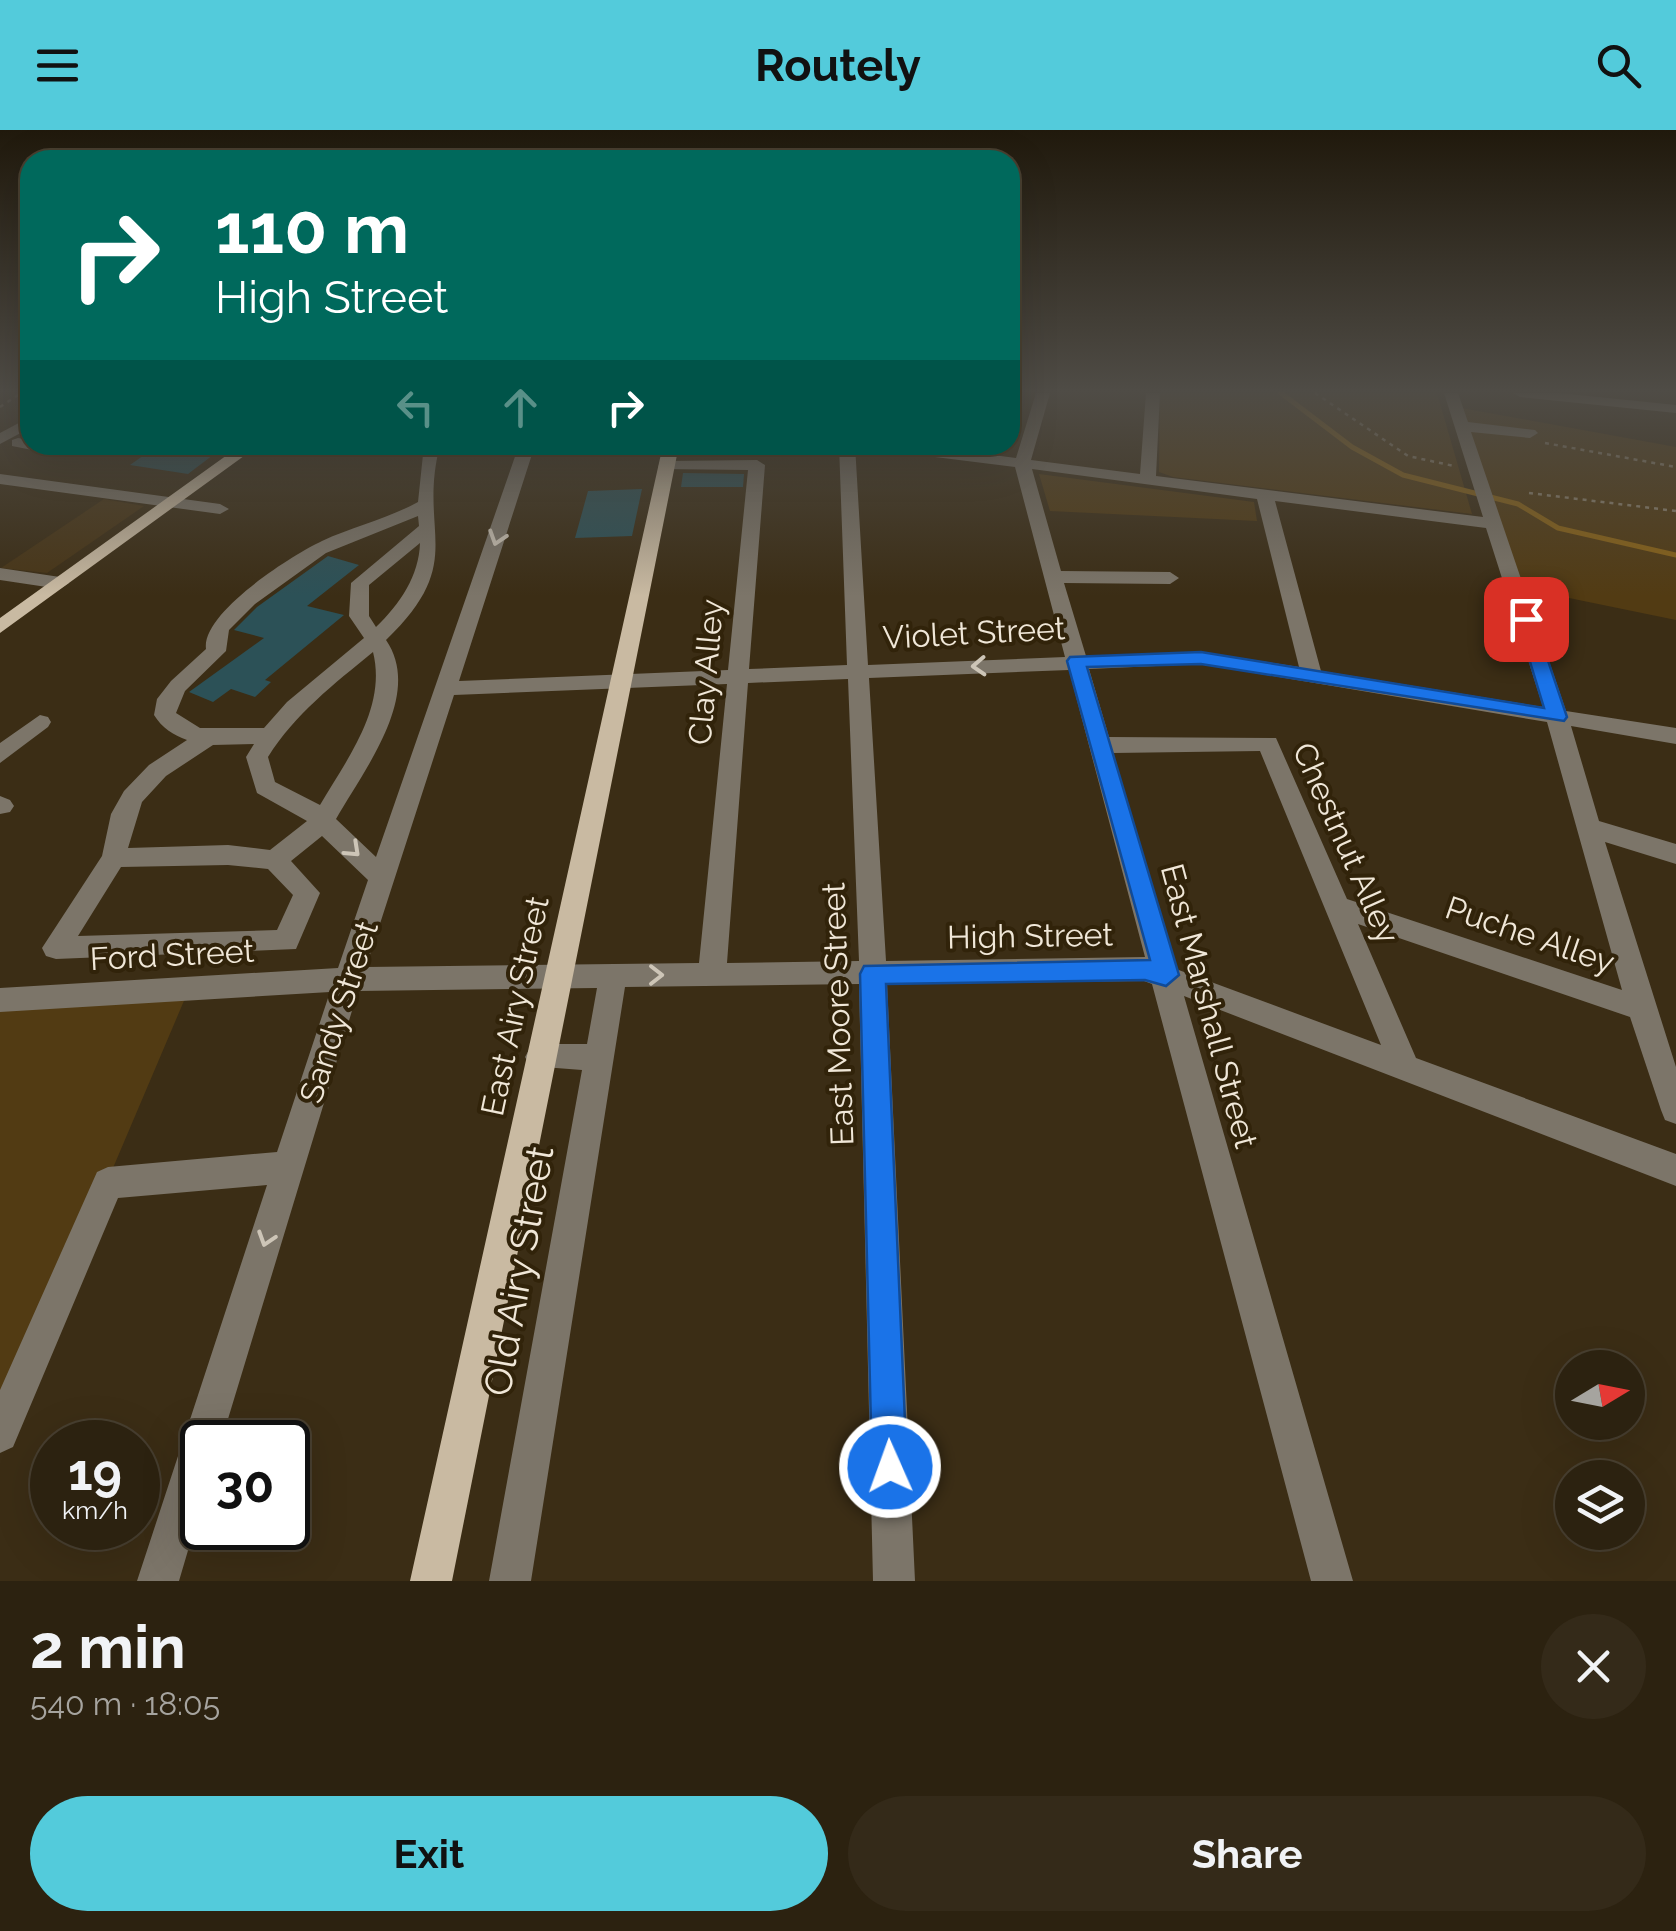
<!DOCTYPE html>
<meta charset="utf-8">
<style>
:root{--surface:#2c2210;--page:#342a19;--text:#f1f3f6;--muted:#a6a49f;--line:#483f30;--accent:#53cbdb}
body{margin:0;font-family:Raleway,sans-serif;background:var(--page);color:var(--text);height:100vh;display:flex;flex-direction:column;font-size:38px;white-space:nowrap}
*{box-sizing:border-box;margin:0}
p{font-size:32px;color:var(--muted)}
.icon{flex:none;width:55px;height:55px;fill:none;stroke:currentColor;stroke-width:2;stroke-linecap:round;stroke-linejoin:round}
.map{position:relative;height:1451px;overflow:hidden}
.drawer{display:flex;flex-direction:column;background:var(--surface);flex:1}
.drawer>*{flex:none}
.hud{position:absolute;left:20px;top:20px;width:1000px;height:305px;border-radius:30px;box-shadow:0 10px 40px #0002,0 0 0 2px var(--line);background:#00695c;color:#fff;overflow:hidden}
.needle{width:65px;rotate:80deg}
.tools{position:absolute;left:1555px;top:1220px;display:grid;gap:20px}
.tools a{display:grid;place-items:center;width:90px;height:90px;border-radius:50%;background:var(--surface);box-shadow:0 10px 40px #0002,0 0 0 2px var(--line);font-size:50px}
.speed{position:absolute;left:30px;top:1290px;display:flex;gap:20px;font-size:50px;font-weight:700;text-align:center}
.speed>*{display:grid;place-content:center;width:130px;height:130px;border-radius:50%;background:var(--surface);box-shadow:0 10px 40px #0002,0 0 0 2px var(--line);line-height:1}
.speed small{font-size:25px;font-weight:400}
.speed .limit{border:5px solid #111;border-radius:15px;background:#fff;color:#111}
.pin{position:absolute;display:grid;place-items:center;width:85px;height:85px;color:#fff;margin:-42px;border-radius:20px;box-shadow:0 5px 15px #0006}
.me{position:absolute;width:110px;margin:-55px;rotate:358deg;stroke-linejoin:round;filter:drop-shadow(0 0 8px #0008)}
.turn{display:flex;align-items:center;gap:35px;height:210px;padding:0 30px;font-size:45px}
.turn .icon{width:130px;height:130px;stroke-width:2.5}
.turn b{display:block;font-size:70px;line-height:85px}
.lanes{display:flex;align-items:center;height:95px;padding:0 30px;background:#0003;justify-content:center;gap:50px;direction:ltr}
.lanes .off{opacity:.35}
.round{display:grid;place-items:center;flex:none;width:105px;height:105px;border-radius:52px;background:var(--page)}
.summary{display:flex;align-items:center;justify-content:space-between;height:170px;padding:0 30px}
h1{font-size:60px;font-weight:700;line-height:75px}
.cta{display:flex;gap:20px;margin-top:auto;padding:20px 30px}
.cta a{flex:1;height:115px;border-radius:60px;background:var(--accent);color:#111;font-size:40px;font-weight:700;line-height:115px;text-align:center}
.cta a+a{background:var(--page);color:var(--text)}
header{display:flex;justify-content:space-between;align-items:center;height:130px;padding:0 30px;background:var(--accent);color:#111;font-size:45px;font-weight:700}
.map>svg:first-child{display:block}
.built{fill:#483516}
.green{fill:#523b13}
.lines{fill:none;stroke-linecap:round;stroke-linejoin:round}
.stream{stroke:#8a6317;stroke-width:5}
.building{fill:#2c5157}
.path{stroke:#8e836f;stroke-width:2.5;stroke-dasharray:4 5;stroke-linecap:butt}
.minor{fill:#7c7569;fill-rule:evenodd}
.major{fill:#c9baa2;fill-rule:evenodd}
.oneway{stroke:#cdc5b7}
.route{fill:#1a73e8;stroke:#114b97;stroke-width:2.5}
.labels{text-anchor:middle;stroke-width:8;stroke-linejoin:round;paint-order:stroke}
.street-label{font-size:32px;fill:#f0e7d8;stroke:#31230a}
.near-street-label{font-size:38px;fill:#f0e7d8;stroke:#31230a}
</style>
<header><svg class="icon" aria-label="menu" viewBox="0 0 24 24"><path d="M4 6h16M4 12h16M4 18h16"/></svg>Routely<svg class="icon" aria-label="search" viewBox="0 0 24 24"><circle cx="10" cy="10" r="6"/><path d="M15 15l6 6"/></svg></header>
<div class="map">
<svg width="1676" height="1451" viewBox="0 0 1676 1451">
<rect width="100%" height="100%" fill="#3b2d15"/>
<path class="built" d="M104,369L144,376L47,443L1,438Z"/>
<path class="green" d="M1160,263H1437L1472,384L1173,347L1159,342Z
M1456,277L1676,317V490L1515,457Z
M1039,344L1254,372L1257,391L1050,381Z
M189,859L0,1304V870Z"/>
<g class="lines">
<path class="stream" d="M1281,263L1352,317L1403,345L1518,374L1558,398L1676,425"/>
</g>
<path class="building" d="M154,318L213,325L188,344L130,335Z
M683,343L744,344L743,357H681Z
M642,359L632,406L575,408L588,361Z
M328,426L359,435L307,476L344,485L265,550L271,552L255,567L231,559L213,572L189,562L264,508L234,500L257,477Z"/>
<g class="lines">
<path class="path" d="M1315,263L1408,326L1454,336
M0,277L21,263
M1545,313L1676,337
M1529,363L1676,381"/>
<path class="minor" d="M1036,263H1050L1031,330L1140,344L1146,263H1160L1156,346L1483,387L1444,263H1458L1468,292L1535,300L1538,303L1530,308L1471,302L1566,581L1676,598V614L1571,596L1599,691L1676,714V734L1605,712L1676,937V994L1665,990L1661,980L1630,887L1358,794L1416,928L1676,1024V1056L1184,866L1353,1451H1311L1152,854L1144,851L887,854L915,1451H873L859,854L625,857L531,1451H489L582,940L530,936L525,927L530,918L540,914H587L597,858L358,861L221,1312H202V1373L179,1451H137L267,1055L118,1068L13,1317L0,1323V1260L97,1042L108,1037L277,1022L330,862L0,882V858L338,838L368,750L322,706L291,731L320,763L296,819L56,829L46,826L42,818L102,726L111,684L124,661L149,635L187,610C173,605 162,598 154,585L157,569L171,551L206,519C201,483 292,425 322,411C354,396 387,389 418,372L424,315H440C417,404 469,430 386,510C424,565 363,641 336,689L376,727L519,315H535L459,551L728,540L748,340L660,339L658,336L666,331L757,330L765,335L749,539L847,535L839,315H855L868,535L1065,527L1015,337L879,320L871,315H916L1016,328ZM1032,339L1257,369L1299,537L1201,522L1086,526L1064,453L1170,454L1179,448L1170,442L1061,441ZM1275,371L1486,398L1543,577L1321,541ZM418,386L419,396L351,453L349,486L364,508L287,572L264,598H200L176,583L185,561L226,521L229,500L255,474L326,423ZM420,413C419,446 400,474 376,497L369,486V455ZM373,522C387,578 347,629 320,675L275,652L268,627C295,584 334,554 373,522ZM1201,534L1547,592L1622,860L1347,769L1276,608L1109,607L1089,539ZM1069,540L1145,827L886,831L869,548ZM848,549L859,831L727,833L748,553ZM727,554L699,833L366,837L454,565ZM254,614L246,627L257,663L307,691L270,720L228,715L128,718L142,672L166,646L213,615ZM1260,621L1381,915L1176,839L1113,623ZM228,735L268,739L293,765L277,800L78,806L121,737Z
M1513,263H1559L1676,275V283L1520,267Z
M30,287V298L0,314V303Z
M18,308L30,310V315H147L125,327L87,321L63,326L12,316V310Z
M0,344L220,374L229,379L220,384L0,354Z
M0,438L60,447L69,453L60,459L0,450Z
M40,585L48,587L51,592L48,597L0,633V613Z
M0,666L10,670L14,676L10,682L0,684Z"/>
<path class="major" d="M241,315H259L0,503V488Z
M663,315H679L452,1451H410Z"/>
</g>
<defs><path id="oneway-chevron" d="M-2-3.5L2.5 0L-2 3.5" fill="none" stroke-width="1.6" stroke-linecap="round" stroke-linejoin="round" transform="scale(2.5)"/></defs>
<g class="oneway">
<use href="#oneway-chevron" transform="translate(497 408) rotate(108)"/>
<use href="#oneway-chevron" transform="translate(979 536) rotate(177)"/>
<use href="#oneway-chevron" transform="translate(353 720) rotate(43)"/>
<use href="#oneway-chevron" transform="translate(656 845)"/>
<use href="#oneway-chevron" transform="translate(266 1109) rotate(108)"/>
</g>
<linearGradient id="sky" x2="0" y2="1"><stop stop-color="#20190c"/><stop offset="0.56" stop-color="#4f4c46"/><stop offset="1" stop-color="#4f4c46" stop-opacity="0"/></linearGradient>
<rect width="1676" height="466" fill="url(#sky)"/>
<path class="route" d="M1526,484L1534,489L1567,587L1564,591L1201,534L1087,537L1179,845L1166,856L1145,850L886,854L907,1337L902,1350L890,1355L877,1350L872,1337L860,844L864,836L1150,830L1067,531L1070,527L1201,522L1544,578L1517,489Z"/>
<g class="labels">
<g class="street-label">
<text transform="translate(974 503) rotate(-3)" y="11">Violet Street</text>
<text transform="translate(706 542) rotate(-85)" y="11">Clay Alley</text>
<text transform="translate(1346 713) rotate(66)" y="11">Chestnut Alley</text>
<text transform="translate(1530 805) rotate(19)" y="11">Puche Alley</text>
<text transform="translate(1030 806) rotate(-1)" y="11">High Street</text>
<text transform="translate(172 825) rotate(-3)" y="11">Ford Street</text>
<text transform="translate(515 876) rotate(-78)" y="11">East Airy Street</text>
<text transform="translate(1209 876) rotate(75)" y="11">East Marshall Street</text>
<text transform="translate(339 882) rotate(-72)" y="11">Sandy Street</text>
<text transform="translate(838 884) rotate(-92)" y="11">East Moore Street</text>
</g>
<g class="near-street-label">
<text transform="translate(519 1141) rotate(-80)" y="13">Old Airy Street</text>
</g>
</g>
</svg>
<div class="tools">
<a><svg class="needle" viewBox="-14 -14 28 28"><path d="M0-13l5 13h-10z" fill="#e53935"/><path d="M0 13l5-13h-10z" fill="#a6a49f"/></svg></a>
<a><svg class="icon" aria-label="layers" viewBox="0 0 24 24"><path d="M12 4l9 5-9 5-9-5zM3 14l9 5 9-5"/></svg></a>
</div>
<div class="speed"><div>19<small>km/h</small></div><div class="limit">30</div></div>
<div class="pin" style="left:1526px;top:489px;background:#d93025"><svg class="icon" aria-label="arrive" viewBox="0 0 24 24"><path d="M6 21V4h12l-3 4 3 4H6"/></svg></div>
<svg class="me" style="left:890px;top:1337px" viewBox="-20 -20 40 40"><circle r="17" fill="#1a73e8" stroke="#fff" stroke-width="3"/><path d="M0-11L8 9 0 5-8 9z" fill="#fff"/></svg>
<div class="hud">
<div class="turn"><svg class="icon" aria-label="right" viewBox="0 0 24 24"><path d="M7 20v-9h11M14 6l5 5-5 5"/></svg><div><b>110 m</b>High Street</div></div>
<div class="lanes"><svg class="icon off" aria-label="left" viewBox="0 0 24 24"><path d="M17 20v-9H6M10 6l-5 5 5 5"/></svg><svg class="icon off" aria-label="ahead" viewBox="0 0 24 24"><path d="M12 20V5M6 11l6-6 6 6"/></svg><svg class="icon" aria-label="right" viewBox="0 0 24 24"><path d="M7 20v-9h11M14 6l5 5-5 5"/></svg></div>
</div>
</div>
<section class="drawer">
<div class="summary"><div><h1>2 min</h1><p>540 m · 18:05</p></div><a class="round"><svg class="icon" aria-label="close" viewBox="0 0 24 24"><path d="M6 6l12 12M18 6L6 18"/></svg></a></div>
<div class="cta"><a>Exit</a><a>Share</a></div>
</section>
